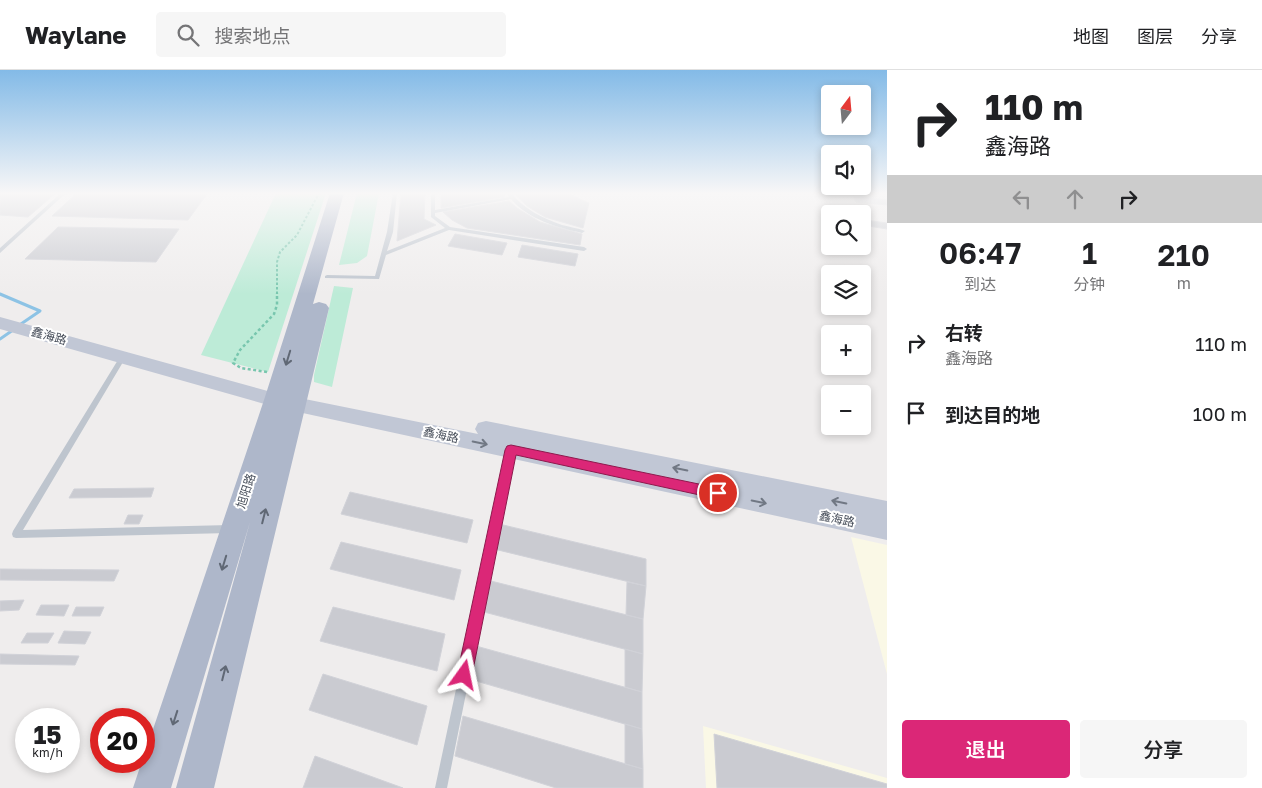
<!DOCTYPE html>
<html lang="zh">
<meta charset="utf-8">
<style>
:root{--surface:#fff;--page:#f6f6f6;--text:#202124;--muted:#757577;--line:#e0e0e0;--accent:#db2777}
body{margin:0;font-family:"Golos Text","Noto Sans SC",sans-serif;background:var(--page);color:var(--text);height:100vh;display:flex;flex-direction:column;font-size:19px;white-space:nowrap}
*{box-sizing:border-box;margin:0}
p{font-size:16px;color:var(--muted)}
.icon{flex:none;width:28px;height:28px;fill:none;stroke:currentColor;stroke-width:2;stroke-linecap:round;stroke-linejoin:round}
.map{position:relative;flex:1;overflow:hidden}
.panel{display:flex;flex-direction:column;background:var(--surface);width:375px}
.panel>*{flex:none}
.top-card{background:#fff;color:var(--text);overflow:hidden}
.needle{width:32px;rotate:16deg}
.fabs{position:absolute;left:821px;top:15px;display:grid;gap:10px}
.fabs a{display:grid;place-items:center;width:50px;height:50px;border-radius:5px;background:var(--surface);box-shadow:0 2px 8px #0003;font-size:25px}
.speed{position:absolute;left:15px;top:638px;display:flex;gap:10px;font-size:25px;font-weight:700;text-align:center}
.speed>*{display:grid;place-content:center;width:65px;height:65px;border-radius:50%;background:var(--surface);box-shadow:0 2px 8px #0003;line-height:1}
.speed small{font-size:12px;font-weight:400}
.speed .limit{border:8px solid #d22;background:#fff;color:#111}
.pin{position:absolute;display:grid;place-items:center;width:42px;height:42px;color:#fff;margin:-21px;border:2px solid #fff;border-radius:50%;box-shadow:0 1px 5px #0007}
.me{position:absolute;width:55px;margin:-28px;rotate:12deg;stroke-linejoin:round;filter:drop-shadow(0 0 4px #0008)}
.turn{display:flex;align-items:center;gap:18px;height:105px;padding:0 15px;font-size:22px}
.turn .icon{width:65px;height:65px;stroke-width:2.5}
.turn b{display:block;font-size:35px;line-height:42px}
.lanes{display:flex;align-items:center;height:48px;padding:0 15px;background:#0003;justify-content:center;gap:25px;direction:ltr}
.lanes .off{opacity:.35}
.eta{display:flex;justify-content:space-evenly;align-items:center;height:85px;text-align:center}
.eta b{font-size:30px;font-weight:600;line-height:35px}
.button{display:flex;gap:10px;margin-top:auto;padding:10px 15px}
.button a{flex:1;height:58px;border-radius:5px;background:var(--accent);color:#fff;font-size:20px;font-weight:600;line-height:58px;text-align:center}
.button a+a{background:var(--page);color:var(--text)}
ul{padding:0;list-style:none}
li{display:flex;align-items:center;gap:15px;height:70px;padding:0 15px}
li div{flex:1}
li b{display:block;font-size:19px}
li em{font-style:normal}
header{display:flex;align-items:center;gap:30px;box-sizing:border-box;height:70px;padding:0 25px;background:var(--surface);border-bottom:1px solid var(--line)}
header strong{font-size:24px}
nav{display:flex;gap:28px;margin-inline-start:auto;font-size:18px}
.search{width:350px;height:45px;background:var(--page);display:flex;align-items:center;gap:12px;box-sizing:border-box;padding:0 18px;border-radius:5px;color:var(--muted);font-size:19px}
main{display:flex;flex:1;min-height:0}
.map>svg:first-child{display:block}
.commercial{fill:#faf8e6}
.green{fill:#bdebd7}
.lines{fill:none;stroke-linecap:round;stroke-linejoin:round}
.stream{stroke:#8dc3e5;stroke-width:3}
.building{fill:#cacbd1;stroke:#d1d2d8}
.path-far1{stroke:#78c6ae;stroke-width:2;stroke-dasharray:2.5 2;stroke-linecap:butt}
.path{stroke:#78c6ae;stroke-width:2.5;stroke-dasharray:3 2.5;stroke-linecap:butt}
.lane{fill:#bec5ce;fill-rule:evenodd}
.secondary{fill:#c1c7d5;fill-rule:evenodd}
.primary{fill:#aeb7ca;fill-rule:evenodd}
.oneway{stroke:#606875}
.oneway2{stroke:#717884}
.route{fill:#db2777;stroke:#8e194d}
.labels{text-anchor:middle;stroke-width:4;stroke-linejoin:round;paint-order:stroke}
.street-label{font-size:12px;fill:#464d59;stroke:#fff}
</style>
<header>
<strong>Waylane</strong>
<div class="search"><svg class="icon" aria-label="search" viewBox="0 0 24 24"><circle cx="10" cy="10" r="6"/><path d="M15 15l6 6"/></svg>搜索地点</div>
<nav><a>地图</a><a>图层</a><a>分享</a></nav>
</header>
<main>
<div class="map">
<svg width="887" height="718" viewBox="0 0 887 718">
<rect width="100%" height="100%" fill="#efeded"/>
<path class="commercial" d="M851,467L887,475V604Z
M703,656L887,708V718H706Z"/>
<path class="green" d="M276,123H326L268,302L201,285Z
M357,123H379L367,186L357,193L339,195Z
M334,216L353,218L332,317L314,312V305Z"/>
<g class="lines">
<path class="stream" d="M0,224L40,241L18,256
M0,269L13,260"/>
</g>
<path class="building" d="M0,123H56L28,147L0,145Z
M77,123H184L207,124L188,150L52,146Z
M401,123H425L424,149L436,155L397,171Z
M441,123H503L505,127L441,138Z
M514,123H567L589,133L583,158L545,147L527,136Z
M853,126L887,130V135L856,132Z
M509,131L517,138L540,152L582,164L580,175L467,158L452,150L443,142Z
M865,150L887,153V159L868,156Z
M58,157L179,159L156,192L25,189Z
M455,164L507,173L502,185L448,176Z
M522,175L578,184L575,196L518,187Z
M154,418L151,427L69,428L74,419Z
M350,422L473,450L467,473L341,444Z
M128,445H143L139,454H124Z
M499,454L646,489V516L494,479Z
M341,472L461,500L454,530L330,499Z
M0,499L119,500L114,511L0,510Z
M491,511L643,549V584L484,542Z
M627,512L646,516L643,549L626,545Z
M24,530L19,540L0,541V531Z
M41,535H69L64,546L36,545Z
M76,537H104L100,546H72Z
M333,537L445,564L437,601L320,571Z
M64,561L91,562L85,574L58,573Z
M27,563H54L48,573H21Z
M476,576L642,622V659L469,609Z
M625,579L643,584L642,622L625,617Z
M0,584L79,586L75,595L0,594Z
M323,604L427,636L417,675L309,640Z
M463,646L643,699V718H556L455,686Z
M625,654L642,659L643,699L625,694Z
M714,664L887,714V718H717Z
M315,686L403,718H303Z"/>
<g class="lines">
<path class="path-far1" d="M277,224V192L280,182L297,165L319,123"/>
<path class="path" d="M267,302L241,298L233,293L240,280L274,244L277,235V223"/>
<path class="lane" d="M61,123H66L0,183V178Z
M393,123H397L393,162L387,181L445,158L431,147V123H435V140L509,127L506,123H511C524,139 542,148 562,155C569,157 578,158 585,161L582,163C557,157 529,150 511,129L435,143V146L450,157L584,177L587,179L584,181L449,160L386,185L379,209L325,208V206L327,205L375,206L387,162Z
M121,285H123L126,287L23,460L230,455L233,456L234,459L233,462L230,463L16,468L13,467L12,464L13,461Z
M511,377L514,378L515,380L447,718H435L507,380L508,378Z"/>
<path class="secondary" d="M0,247L275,323L478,364L475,359L478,353L486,351L887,431V470L275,337L0,259Z"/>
<path class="primary" d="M330,123H344L313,234L319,232L326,234L329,238L214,718H176L250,452L171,718H133L142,691H144V686L264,330Z"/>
</g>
<defs><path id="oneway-shaft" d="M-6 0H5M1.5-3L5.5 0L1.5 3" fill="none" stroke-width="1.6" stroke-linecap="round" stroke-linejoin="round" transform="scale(1.25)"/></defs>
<g class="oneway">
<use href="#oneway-shaft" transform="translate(288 288) rotate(107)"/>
<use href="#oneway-shaft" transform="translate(264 446) rotate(-76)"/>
<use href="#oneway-shaft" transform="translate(224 493) rotate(107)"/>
<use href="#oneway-shaft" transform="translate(224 603) rotate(-76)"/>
<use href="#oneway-shaft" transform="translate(175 648) rotate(108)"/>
</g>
<g class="oneway2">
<use href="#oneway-shaft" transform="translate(480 373) rotate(12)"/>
<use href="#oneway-shaft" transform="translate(680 399) rotate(-168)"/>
<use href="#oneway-shaft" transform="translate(759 432) rotate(12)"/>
<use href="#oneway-shaft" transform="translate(839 432) rotate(-168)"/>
</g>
<linearGradient id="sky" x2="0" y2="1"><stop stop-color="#83bae7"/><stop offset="0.55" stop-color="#f8f7f7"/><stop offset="1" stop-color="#f8f7f7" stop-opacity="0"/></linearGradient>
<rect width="887" height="224" fill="url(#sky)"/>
<path class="route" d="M511,375L718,418L722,420L724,423L722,427L718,429L516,385L472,605L470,611L464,613L459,611L457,605L505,380L507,376Z"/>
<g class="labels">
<g class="street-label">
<text transform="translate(49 266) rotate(16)" y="4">鑫海路</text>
<text transform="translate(441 365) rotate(12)" y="4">鑫海路</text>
<text transform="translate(246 421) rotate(-72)" y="4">旭阳路</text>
<text transform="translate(837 449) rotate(12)" y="4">鑫海路</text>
</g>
</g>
</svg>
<div class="fabs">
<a><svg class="needle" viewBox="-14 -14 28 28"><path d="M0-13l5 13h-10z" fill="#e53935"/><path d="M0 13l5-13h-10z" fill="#757577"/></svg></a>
<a><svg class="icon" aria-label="sound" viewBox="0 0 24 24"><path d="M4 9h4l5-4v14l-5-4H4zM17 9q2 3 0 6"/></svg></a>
<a><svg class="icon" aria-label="search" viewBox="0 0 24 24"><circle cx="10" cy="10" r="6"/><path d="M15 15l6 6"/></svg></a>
<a><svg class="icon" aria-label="layers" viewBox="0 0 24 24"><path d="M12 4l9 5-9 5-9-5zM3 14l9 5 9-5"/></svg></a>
<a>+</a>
<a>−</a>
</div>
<div class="speed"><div>15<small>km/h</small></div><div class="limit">20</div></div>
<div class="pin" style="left:718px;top:423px;background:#d93025"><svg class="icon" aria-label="arrive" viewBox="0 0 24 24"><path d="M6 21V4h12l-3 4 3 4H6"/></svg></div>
<svg class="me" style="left:464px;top:605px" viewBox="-20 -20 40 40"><path d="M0-17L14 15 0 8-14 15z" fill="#db2777" stroke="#fff" stroke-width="4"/></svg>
</div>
<section class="panel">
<div class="top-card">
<div class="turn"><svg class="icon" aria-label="right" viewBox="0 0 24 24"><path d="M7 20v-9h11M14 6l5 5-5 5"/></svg><div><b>110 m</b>鑫海路</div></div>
<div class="lanes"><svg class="icon off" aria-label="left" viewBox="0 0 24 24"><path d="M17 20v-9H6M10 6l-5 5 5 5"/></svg><svg class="icon off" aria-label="ahead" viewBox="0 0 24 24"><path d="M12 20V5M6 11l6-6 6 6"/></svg><svg class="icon" aria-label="right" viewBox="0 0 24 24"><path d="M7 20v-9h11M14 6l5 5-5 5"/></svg></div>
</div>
<div class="eta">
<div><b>06:47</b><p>到达</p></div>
<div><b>1</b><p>分钟</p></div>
<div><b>210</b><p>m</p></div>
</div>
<ul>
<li><svg class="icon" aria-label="right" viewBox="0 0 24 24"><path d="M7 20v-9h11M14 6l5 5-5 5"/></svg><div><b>右转</b><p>鑫海路</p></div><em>110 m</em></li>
<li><svg class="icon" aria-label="arrive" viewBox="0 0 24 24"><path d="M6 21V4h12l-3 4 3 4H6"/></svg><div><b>到达目的地</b></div><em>100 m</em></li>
</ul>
<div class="button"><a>退出</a><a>分享</a></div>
</section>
</main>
